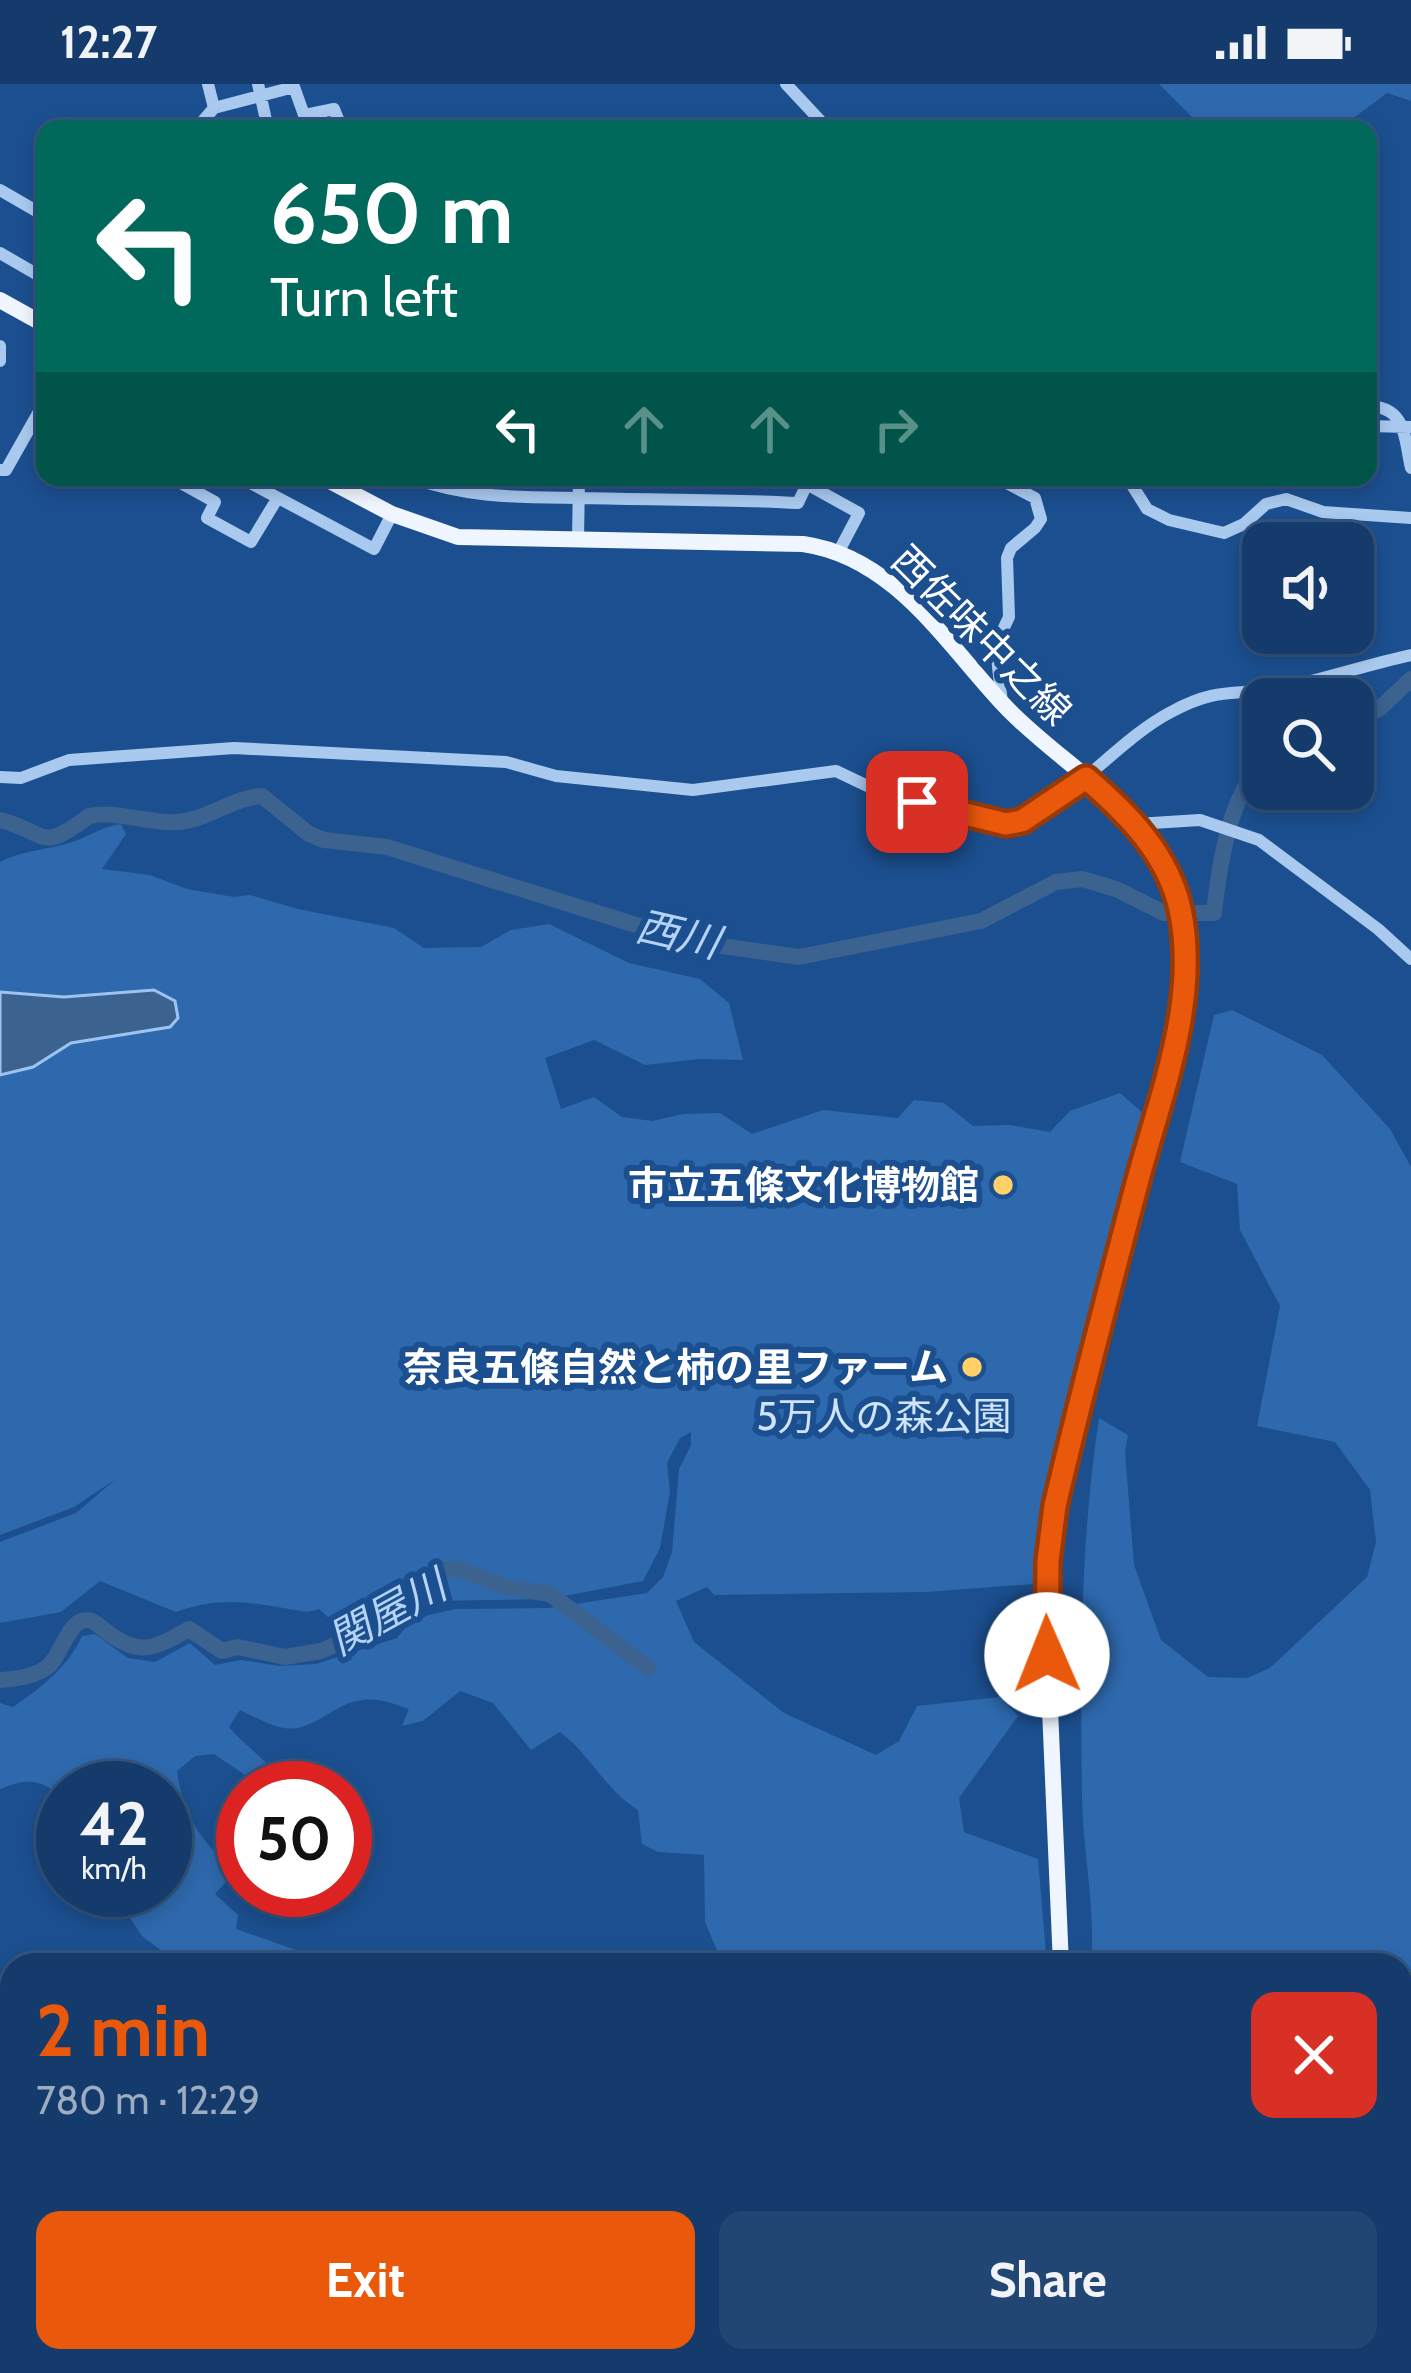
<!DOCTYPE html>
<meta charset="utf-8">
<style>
:root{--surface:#143b6b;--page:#214673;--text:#f1f3f6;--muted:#9dadc1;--line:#33557e;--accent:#ea580c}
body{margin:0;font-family:Cabin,"Noto Sans JP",sans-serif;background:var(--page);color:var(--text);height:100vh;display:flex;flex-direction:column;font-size:45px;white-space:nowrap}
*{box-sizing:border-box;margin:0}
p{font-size:39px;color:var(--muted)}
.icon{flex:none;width:66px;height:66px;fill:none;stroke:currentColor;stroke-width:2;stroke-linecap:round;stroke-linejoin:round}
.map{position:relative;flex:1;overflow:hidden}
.side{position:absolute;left:0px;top:1869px;width:1413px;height:420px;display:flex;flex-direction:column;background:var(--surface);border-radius:36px 36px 0 0;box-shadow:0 6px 18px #0003,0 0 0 3px var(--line)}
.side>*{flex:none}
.hud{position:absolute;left:36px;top:36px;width:1341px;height:366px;border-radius:24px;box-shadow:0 6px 18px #0003,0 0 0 3px var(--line);background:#00695c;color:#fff;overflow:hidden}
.controls{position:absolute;left:1242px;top:438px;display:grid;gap:24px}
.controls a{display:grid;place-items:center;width:132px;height:132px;border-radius:24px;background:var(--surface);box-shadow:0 6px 18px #0003,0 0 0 3px var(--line);font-size:60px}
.speed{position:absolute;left:36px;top:1677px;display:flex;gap:24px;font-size:60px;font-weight:700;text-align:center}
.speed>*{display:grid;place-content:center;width:156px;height:156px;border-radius:50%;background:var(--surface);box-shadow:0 6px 18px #0003,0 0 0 3px var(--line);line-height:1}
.speed small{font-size:30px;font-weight:400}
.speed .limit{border:18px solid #d22;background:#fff;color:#111}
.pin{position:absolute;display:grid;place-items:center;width:102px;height:102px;color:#fff;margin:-51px;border-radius:24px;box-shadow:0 6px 18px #0006}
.me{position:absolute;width:132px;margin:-66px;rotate:359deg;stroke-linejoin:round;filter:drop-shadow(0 0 9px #0008)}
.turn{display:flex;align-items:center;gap:42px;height:252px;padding:0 36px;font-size:54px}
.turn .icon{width:156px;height:156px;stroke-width:2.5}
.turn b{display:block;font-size:84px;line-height:102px}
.lanes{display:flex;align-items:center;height:114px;padding:0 36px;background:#0003;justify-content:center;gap:60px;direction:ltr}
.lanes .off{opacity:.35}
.round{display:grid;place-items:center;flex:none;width:126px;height:126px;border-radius:24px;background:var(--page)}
.overview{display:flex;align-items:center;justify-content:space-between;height:204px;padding:0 36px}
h1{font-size:72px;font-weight:700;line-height:90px;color:var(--accent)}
.primary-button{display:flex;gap:24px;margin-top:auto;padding:24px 36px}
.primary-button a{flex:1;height:138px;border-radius:24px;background:var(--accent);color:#fff;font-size:48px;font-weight:700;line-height:138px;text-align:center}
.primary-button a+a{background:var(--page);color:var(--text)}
.status{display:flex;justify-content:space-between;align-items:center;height:84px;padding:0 60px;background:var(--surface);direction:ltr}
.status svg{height:33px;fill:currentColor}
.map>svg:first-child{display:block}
.green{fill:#2e69ad}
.water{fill:#3c6290;stroke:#9cc4f0;stroke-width:3}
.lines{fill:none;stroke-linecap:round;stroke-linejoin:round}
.stream{stroke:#9cc4f0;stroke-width:3}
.river{stroke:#3c6290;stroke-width:16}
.minor{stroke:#a9c9ee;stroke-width:12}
.major{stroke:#f0f6ff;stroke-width:16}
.route-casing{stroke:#983908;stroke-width:30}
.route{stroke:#ea580c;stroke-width:21}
.poi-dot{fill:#ffd166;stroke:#1b4f8f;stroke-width:4.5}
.labels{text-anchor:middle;stroke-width:12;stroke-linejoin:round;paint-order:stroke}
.street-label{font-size:39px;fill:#fff;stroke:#1b4f8f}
.poi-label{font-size:39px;font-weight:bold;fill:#fff;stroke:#1b4f8f;text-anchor:end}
.park-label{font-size:39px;fill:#cfe3fa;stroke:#1b4f8f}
.water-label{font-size:42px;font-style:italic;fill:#b5d3f5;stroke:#1b4f8f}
</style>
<div class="status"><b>12:27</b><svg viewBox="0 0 49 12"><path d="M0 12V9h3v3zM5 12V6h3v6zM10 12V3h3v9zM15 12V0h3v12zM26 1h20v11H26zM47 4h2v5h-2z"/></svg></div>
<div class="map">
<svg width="1411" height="2289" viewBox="0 0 1411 2289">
<rect width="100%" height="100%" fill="#1b4f8f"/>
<path class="green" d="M1159,0H1411V17L1387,9L1339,45H1204Z
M121,740L126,750L102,785L150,791L187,805L234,813L250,811L298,825L394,844L424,864L481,863L511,846L549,840L629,879L700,895L729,919L743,976L700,975L645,981L594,956L545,974L561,1025L594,1013L622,1033L652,1037L683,1030L720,1029L752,1050L823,1026L898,1034L914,1016L944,1019L973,1042L1010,1041L1050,1048L1070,1027L1120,1009L1144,1030L1072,1291L1033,1500L926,1508L714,1511L707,1503L676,1517L694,1558L784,1629L876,1671L899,1657L917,1622L1000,1613L1018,1632L959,1714L964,1748L1038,1775L1047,1881H811L798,1868L775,1881H723L705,1838L704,1771L658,1768L642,1760L638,1726C605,1706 591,1671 560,1648L531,1666L493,1619L460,1607L423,1637L402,1642L409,1625C394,1620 379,1614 363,1616C334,1618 314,1649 284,1644C270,1642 253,1632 240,1626L229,1643C244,1662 276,1681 283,1704L245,1691L214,1670L195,1672L177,1687C183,1732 202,1758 235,1788L215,1810L238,1831L236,1845L296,1866L306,1881H180L142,1852L111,1806H165V1704H63V1715C42,1694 26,1694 0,1705V1619L13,1623C41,1604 68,1583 82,1552L95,1550L128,1574L155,1578L190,1559L215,1581L241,1576L279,1582L316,1580L397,1554L406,1543L428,1531L456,1525L549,1524L647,1509L663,1493L672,1468L679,1385L691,1361V1348L680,1354L667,1379L670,1408L660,1464L643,1497L549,1515L426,1517L384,1548L346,1550L319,1525L307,1528C257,1520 224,1510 176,1528L100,1497L61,1528L0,1539V1458L76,1429L116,1395L74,1423L0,1451V778C21,767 43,766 66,760C86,755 101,742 121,740Z
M1232,926L1322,971L1390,1045L1411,1083V2016L1401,2008V1881H1091C1096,1826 1083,1769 1082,1714C1080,1586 1080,1460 1099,1334L1128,1351L1125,1368L1134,1481L1161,1556L1208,1593L1247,1594L1270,1584L1367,1493L1376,1458L1370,1406L1335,1358L1257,1342L1280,1222L1240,1146L1237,1100L1180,1078L1214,931Z"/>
<path class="water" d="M154,906L175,917L178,934L170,943L71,959L33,983L0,991V908L64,913Z"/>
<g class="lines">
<path class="stream" d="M0,2249L12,2251"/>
<path class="river" d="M1353,628L1378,626L1411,595
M0,736C50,749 38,770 89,732C118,726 148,740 177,738C208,736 231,714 262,712L309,750L324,756L387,763L687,857L799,873L981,837L1056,798L1082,795L1116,805L1164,829H1214C1219,784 1229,710 1263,680
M0,1596C15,1595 33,1593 46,1584C62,1573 67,1536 87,1536C93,1536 98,1541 103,1545C139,1573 152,1566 189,1545L222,1567L238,1563L285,1573L321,1567L374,1544L405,1523L433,1491L445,1485H459L505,1503L550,1510L648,1584"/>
<path class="minor" d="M208,0L214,24
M258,0L268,45
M293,0L309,45
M786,0L828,45
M305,31L334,25L342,45
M196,45L214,24L294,3
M0,106L45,132
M0,169L45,195
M0,262V277
M1368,322C1407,323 1404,354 1411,384
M1368,342L1410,343
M0,386H6L45,317
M170,393L215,418L207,434L251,458L277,415
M239,393L374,465L392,430
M410,393C467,415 523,413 584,414C655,416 727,415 798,419L807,400
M794,393L859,429L839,467
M995,393L1035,414L1041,435L1035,444L1011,464L1007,474L1009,533L999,554L997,573L1002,619
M1127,393L1147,425L1169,436L1224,449L1244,440L1266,420L1286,415L1323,428L1411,434
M578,456L579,393
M0,693L21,694L69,676L234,664L506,678L556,692L693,706L836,687L878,707L1006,741C1065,727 1115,657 1171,628C1221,601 1237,613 1286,603C1328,594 1369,580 1411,571
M1136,740L1200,736L1259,756L1378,845L1411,875
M0,1940L12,1928
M562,2277L564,2289
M1176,2277V2289
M598,2289L640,2277"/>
<path class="major" d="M0,216L45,241
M322,393L392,430L458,453L803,460C894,473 945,558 1003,620C1050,671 1116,705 1153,765C1176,802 1187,842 1185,886C1183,949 1160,1011 1144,1072C1105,1223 1052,1375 1046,1532L1061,1881
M0,2223L12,2220
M0,2237L12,2234
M1079,2277L1080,2289"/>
</g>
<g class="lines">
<defs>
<path id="route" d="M917,718L1006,740L1022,737L1086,694C1127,729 1168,770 1180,825C1200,917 1159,1015 1136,1103C1108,1209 1080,1315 1055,1422L1048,1477L1047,1571"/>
</defs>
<use href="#route" class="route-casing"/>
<use href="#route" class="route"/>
</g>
<g class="poi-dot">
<circle cx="1003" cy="1101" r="12"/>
<circle cx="972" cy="1283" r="12"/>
</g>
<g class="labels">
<g class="street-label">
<text transform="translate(982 551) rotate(45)" y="14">西佐味中之線</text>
</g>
<g class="poi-label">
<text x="979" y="1115">市立五條文化博物館</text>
<text x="948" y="1297">奈良五條自然と柿の里ファーム</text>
</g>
<g class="park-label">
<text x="884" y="1346">5万人の森公園</text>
</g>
<g class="water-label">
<text transform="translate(678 850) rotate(13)" y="15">西川</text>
<text transform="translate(387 1528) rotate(-29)" y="15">関屋川</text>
</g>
</g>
</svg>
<div class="controls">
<a><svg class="icon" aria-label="sound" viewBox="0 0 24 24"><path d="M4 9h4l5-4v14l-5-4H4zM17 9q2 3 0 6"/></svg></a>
<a><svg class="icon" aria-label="search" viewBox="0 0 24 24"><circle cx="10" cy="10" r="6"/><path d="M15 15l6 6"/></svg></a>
</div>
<div class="speed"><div>42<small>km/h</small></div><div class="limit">50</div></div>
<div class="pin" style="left:917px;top:718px;background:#d93025"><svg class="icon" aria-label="arrive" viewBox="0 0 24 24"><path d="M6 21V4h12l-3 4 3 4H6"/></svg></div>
<svg class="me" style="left:1047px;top:1571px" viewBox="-20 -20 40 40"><circle r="19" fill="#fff"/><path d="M0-13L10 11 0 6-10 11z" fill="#ea580c"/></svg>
<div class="hud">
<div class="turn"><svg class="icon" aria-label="left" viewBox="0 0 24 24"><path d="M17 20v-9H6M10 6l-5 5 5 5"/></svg><div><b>650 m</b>Turn left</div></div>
<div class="lanes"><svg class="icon" aria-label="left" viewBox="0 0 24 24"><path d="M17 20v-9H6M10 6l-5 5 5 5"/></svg><svg class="icon off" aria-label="ahead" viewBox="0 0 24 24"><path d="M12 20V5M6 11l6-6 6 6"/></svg><svg class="icon off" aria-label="ahead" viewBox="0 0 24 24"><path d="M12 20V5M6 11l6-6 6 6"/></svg><svg class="icon off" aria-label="right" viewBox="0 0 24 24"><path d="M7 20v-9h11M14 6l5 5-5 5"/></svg></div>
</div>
<section class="side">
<div class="overview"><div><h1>2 min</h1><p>780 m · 12:29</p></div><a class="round" style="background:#d93025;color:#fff"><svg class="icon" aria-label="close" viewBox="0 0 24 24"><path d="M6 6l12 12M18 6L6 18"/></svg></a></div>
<div class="primary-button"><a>Exit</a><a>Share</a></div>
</section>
</div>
